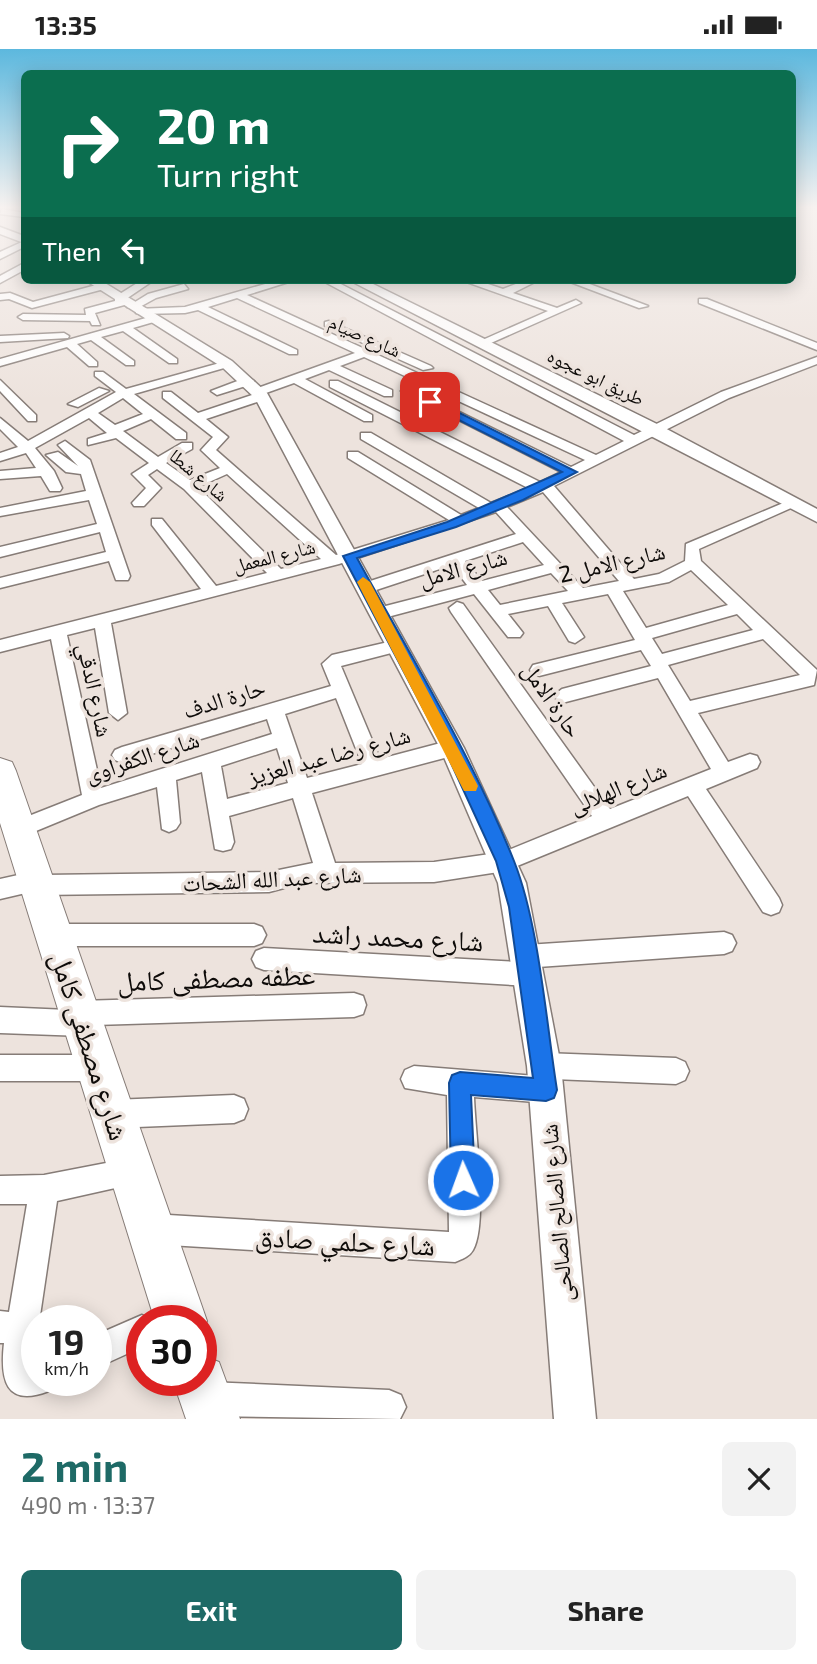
<!DOCTYPE html>
<meta charset="utf-8">
<style>
:root{--surface:#fff;--page:#f2f2f2;--text:#222;--muted:#767676;--accent:#1e6a66}
body{margin:0;font-family:"Exo 2","Noto Naskh Arabic",sans-serif;background:var(--page);color:var(--text);height:100vh;display:flex;flex-direction:column;font-size:26px;white-space:nowrap}
*{box-sizing:border-box;margin:0}
p{font-size:23px;color:var(--muted)}
.icon{flex:none;width:38px;height:38px;fill:none;stroke:currentColor;stroke-width:2;stroke-linecap:round;stroke-linejoin:round}
.map{position:relative;height:1370px;overflow:hidden}
.sheet{display:flex;flex-direction:column;background:var(--surface);flex:1}
.sheet>*{flex:none}
.hud{position:absolute;left:21px;top:21px;width:775px;height:214px;border-radius:10px;box-shadow:0 4px 18px #0003;background:#0b6e4f;color:#fff;overflow:hidden}
.speed{position:absolute;left:21px;top:1256px;display:flex;gap:14px;font-size:35px;font-weight:700;text-align:center}
.speed>*{display:grid;place-content:center;width:91px;height:91px;border-radius:50%;background:var(--surface);box-shadow:0 4px 18px #0003;line-height:1}
.speed small{font-size:18px;font-weight:400}
.speed .limit{border:10px solid #d22;background:#fff;color:#111}
.pin{position:absolute;display:grid;place-items:center;width:60px;height:60px;color:#fff;margin:-30px;border-radius:14px;box-shadow:0 4px 10px #0006}
.me{position:absolute;width:77px;margin:-38px;rotate:358deg;stroke-linejoin:round;filter:drop-shadow(0 0 5px #0008)}
.turn{display:flex;align-items:center;gap:24px;height:147px;padding:0 21px;font-size:32px}
.turn .icon{width:91px;height:91px;stroke-width:2.5}
.turn b{display:block;font-size:49px;line-height:60px}
.then{display:flex;align-items:center;height:66px;padding:0 21px;background:#0003;gap:14px;font-size:26px}
.round{display:grid;place-items:center;flex:none;width:74px;height:74px;border-radius:10px;background:var(--page)}
.head{display:flex;align-items:center;justify-content:space-between;height:119px;padding:0 21px}
h1{font-size:42px;font-weight:700;line-height:52px;color:var(--accent)}
.cta{display:flex;gap:14px;margin-top:auto;padding:14px 21px}
.cta a{flex:1;height:80px;border-radius:10px;background:var(--accent);color:#fff;font-size:28px;font-weight:700;line-height:80px;text-align:center}
.cta a+a{background:var(--page);color:var(--text)}
.status{display:flex;justify-content:space-between;align-items:center;height:49px;padding:0 35px;background:var(--surface);direction:ltr}
.status svg{height:19px;fill:currentColor}
.map>svg:first-child{display:block}
.lines{fill:none;stroke-linecap:round;stroke-linejoin:round}
.minor-casing{stroke:#867c77;stroke-width:3}
.tertiary-casing{stroke:#867c77;stroke-width:3}
.primary-casing{stroke:#867c77;stroke-width:2}
.minor{fill:#fff;fill-rule:evenodd}
.tertiary{fill:#fff;fill-rule:evenodd}
.primary{fill:#fff;fill-rule:evenodd}
.route{fill:#1a73e8;stroke:#114b97;stroke-width:2}
.slow{fill:#f59e0b}
.labels{text-anchor:middle;stroke-width:7;stroke-linejoin:round;paint-order:stroke}
.far-street-label{font-size:19px;fill:#0e0b09;stroke:#ede3dd}
.street-label{font-size:23px;fill:#0e0b09;stroke:#ede3dd}
.near-street-label{font-size:28px;fill:#0e0b09;stroke:#ede3dd}
</style>
<div class="status"><b>13:35</b><svg viewBox="0 0 49 12"><path d="M0 12V9h3v3zM5 12V6h3v6zM10 12V3h3v9zM15 12V0h3v12zM26 1h20v11H26zM47 4h2v5h-2z"/></svg></div>
<div class="map">
<svg width="817" height="1370" viewBox="0 0 817 1370">
<rect width="100%" height="100%" fill="#ede3dd"/>
<g class="lines">
<defs>
<path id="minor" d="M2,160L24,164V168L0,165Z
M24,192V198L0,210V203Z
M24,214V221L0,234V227Z
M142,231H154L126,250L128,255L95,264L100,276H92L90,272L23,271L18,268L23,265L86,266L85,260L115,252V248Z
M279,231H295L247,246L596,406L624,392L321,231H333L634,386L721,343L817,308V315L729,349L554,437L634,530L659,525L685,512L686,495L788,452H798L800,455L699,500L701,512L817,621L814,636L698,664L728,713L750,705L757,707L760,713L757,719L706,740L779,849L782,856L779,863L771,866L763,863L688,747L505,822L434,833L303,834L269,843L38,846L30,843L0,850V830L36,822L44,826L269,823L313,814L293,749L229,767L234,793L231,800L223,802L215,800L202,723L176,731L180,774L176,780L169,783L162,780L157,738L99,756L19,789L11,786L8,780L11,774L82,746L51,590L0,603V591L201,540L152,476V470H162L216,537L267,524L184,440L157,420L148,426L161,439L144,457H134L132,454L146,439L132,425L149,414L116,389L88,396V390L107,384L89,369L35,399L54,422L62,439L60,442H50L41,427L0,430V422L36,419L26,404L0,412V404L18,398L0,380V369L28,392L116,343L95,327V323H103L126,340L227,312L233,315L231,317L134,345L186,384V390H176L151,370L123,382L158,408L182,394H192V400L166,414L190,431L220,419L201,401L213,388L163,349V343H171L198,364L255,345V340L355,304L237,249L208,258L297,301V305H289L198,261L185,264L140,265L136,264V260L127,258L148,245L184,235L188,240L156,249L136,260L185,258ZM364,308L585,411L571,418L411,339L401,342L561,423L540,433L338,332H330V338L528,439L491,454L371,384H361V390L479,459L461,466L358,403H348V409L449,471L336,506L216,401L228,388L206,370L266,350V344L294,334L364,372H372V366L305,330L329,321L384,347H392V341L340,317ZM123,349L143,365L115,376L98,364ZM227,425L321,510L281,520L198,438ZM543,443L619,532L583,539L507,458ZM496,463L516,485L361,535L359,539L367,544L452,516L467,536L374,560L372,564L374,568L380,570L474,545L508,588H520L523,584L508,565L548,557L569,592L575,594L584,588L562,554L608,545L635,591L533,616L530,621L533,626L539,627L641,601L651,617L562,640L553,647L562,654L658,629L711,720L610,760L463,555L457,553L449,559L451,563L592,767L504,803L434,813L335,814L312,744L452,707L459,704L462,699L459,694L452,691L380,710L341,617L403,601L406,597L397,591L332,606L322,615L331,637L122,698L115,701L112,706L115,711L122,714L267,670L272,685L101,739L67,586L95,579L109,664L118,671L127,664L111,574L339,515ZM523,493L544,516L482,532L465,512ZM691,521L728,556L646,579L623,542L669,533ZM551,524L568,542L500,556L488,541ZM737,565L753,581L662,605L652,589ZM763,590L800,626L690,652L668,616ZM336,649L362,715L307,729L285,665ZM277,699L288,734L227,750L221,717Z
M461,231H476L503,240L526,231H539L513,244L557,259L576,251L581,254L482,298L476,295L478,293L548,262Z
M565,231H579L648,257L639,259Z
M100,235L104,240L32,259L9,250L0,251V245L10,244L33,253Z
M699,250H707L817,294V301L699,254Z
M153,267L158,270L157,272L133,279L177,310V314H169L123,282L101,288L134,312V316H126L91,291L77,295L97,313V317H89L67,298L0,317V310Z
M329,272L431,317L433,319L423,321L325,277V273Z
M64,284L69,287L68,289L0,293V287Z
M248,328L254,332L252,335L217,346L211,342Z
M0,331L36,366V372H28L0,342Z
M99,339L109,342L78,358L68,355Z
M65,392L90,411L130,527L128,531H116L109,512L0,539V529L106,503L100,483L0,508V498L97,475L89,451L0,467V459L86,442L81,425L66,423L46,406L58,403L78,417L58,396Z
M54,875H254L262,878L266,886L262,894L254,897H54L46,894L42,886L46,878Z
M724,883L732,886L736,894L732,902L724,905L538,918L541,925L538,933L529,937L264,921L256,918L252,910L256,902L264,899L517,913L514,907L518,899L526,896Z
M354,944L363,947L366,956L363,965L354,968L95,976L92,983L83,987L0,984V958L68,961L70,955L79,952Z
M544,1004L676,1009L685,1013L689,1022L685,1031L676,1035L553,1030L559,1041L555,1050L546,1054L474,1048C475,1082 488,1175 473,1201C469,1208 462,1210 455,1213L152,1195L142,1190L137,1180L142,1170L152,1165L449,1183L447,1046L405,1039L401,1030L405,1021L414,1017L536,1027L531,1017L535,1008Z
M0,1006H97L106,1010L110,1019L106,1028L97,1032H0Z
M234,1046L244,1050L248,1060L244,1070L234,1074L113,1079L103,1075L99,1065L103,1055L113,1051Z
M132,1109L142,1113L146,1123L142,1133L57,1152L33,1314H37V1332H53L49,1342C5,1359 0,1330 4,1294H0V1262L9,1263L27,1155H0V1127L44,1126Z
M142,1266L154,1272H142V1298L96,1319V1286Z
M208,1333L389,1341L401,1346L406,1358L400,1370L208,1367L196,1362L191,1350L196,1338Z"/>
<path id="tertiary" d="M0,178L24,187V194L0,185Z
M85,231H100L232,312L267,344L464,699L526,834L561,1017L596,1370H554L527,1017L498,834L440,699L255,349L222,318Z
M349,231H365L661,377L817,460V473Z"/>
<path id="primary" d="M0,709L12,713L16,722L207,1272L201,1285V1272H155L0,774Z
M201,1306L219,1313L240,1370H186L173,1332H201Z"/>
</defs>
<use href="#minor" class="minor-casing"/>
<use href="#tertiary" class="tertiary-casing"/>
<use href="#primary" class="primary-casing"/>
<use href="#minor" class="minor"/>
<use href="#tertiary" class="tertiary"/>
<use href="#primary" class="primary"/>
</g>
<linearGradient id="sky" x2="0" y2="1"><stop stop-color="#5cb8de"/><stop offset="0.45" stop-color="#f7f2f0"/><stop offset="1" stop-color="#f7f2f0" stop-opacity="0"/></linearGradient>
<rect width="817" height="352" fill="url(#sky)"/>
<path class="route" d="M427,351H434L577,423L523,451L456,478L357,509C411,608 472,707 514,812C539,875 546,972 557,1041L554,1049L546,1052L471,1046L475,1131L472,1140L463,1143L455,1140L451,1131L449,1034L452,1026L460,1023L533,1029L509,858L496,812L444,699L343,507L447,473L562,423L427,355Z"/>
<path class="slow" d="M363,528L370,533L476,733L478,737L476,742H464L357,533Z"/>
<g class="labels">
<g class="far-street-label">
<text transform="translate(365 287) rotate(24)" y="7">شارع صيام</text>
<text transform="translate(596 328) rotate(26)" y="7">طريق ابو عجوه</text>
<text transform="translate(199 426) rotate(40)" y="7">شارع شطا</text>
<text transform="translate(274 507) rotate(-14)" y="7">شارع المعمل</text>
</g>
<g class="street-label">
<text transform="translate(612 514) rotate(-13)" y="8">شارع الامل 2</text>
<text transform="translate(463 519) rotate(-15)" y="8">شارع الامل</text>
<text transform="translate(95 641) rotate(78)" y="8">شارع الدقي</text>
<text transform="translate(224 650) rotate(-17)" y="8">حارة الدف</text>
<text transform="translate(552 651) rotate(55)" y="8">حارة الامل</text>
<text transform="translate(329 707) rotate(-15)" y="8">شارع رضا عبد العزيز</text>
<text transform="translate(142 708) rotate(-18)" y="8">شارع الكفراوى</text>
<text transform="translate(618 739) rotate(-22)" y="8">شارع الهلالى</text>
<text transform="translate(272 830) rotate(-3)" y="8">شارع عبد الله الشحات</text>
<text transform="translate(557 1164) rotate(-95)" y="8">شارع الصالح الصالحى</text>
</g>
<g class="near-street-label">
<text transform="translate(398 888) rotate(3)" y="10">شارع محمد راشد</text>
<text transform="translate(216 929) rotate(-2)" y="10">عطفه مصطفى كامل</text>
<text transform="translate(90 997) rotate(72)" y="10">شارع مصطفى كامل</text>
<text transform="translate(345 1192) rotate(3)" y="10">شارع حلمي صادق</text>
</g>
</g>
</svg>
<div class="speed"><div>19<small>km/h</small></div><div class="limit">30</div></div>
<div class="pin" style="left:430px;top:353px;background:#d93025"><svg class="icon" aria-label="arrive" viewBox="0 0 24 24"><path d="M6 21V4h12l-3 4 3 4H6"/></svg></div>
<svg class="me" style="left:463px;top:1131px" viewBox="-20 -20 40 40"><circle r="17" fill="#1a73e8" stroke="#fff" stroke-width="3"/><path d="M0-11L8 9 0 5-8 9z" fill="#fff"/></svg>
<div class="hud">
<div class="turn"><svg class="icon" aria-label="right" viewBox="0 0 24 24"><path d="M7 20v-9h11M14 6l5 5-5 5"/></svg><div><b>20 m</b>Turn right</div></div>
<div class="then">Then<svg class="icon" aria-label="left" viewBox="0 0 24 24"><path d="M17 20v-9H6M10 6l-5 5 5 5"/></svg></div>
</div>
</div>
<section class="sheet">
<div class="head"><div><h1>2 min</h1><p>490 m · 13:37</p></div><a class="round"><svg class="icon" aria-label="close" viewBox="0 0 24 24"><path d="M6 6l12 12M18 6L6 18"/></svg></a></div>
<div class="cta"><a>Exit</a><a>Share</a></div>
</section>
